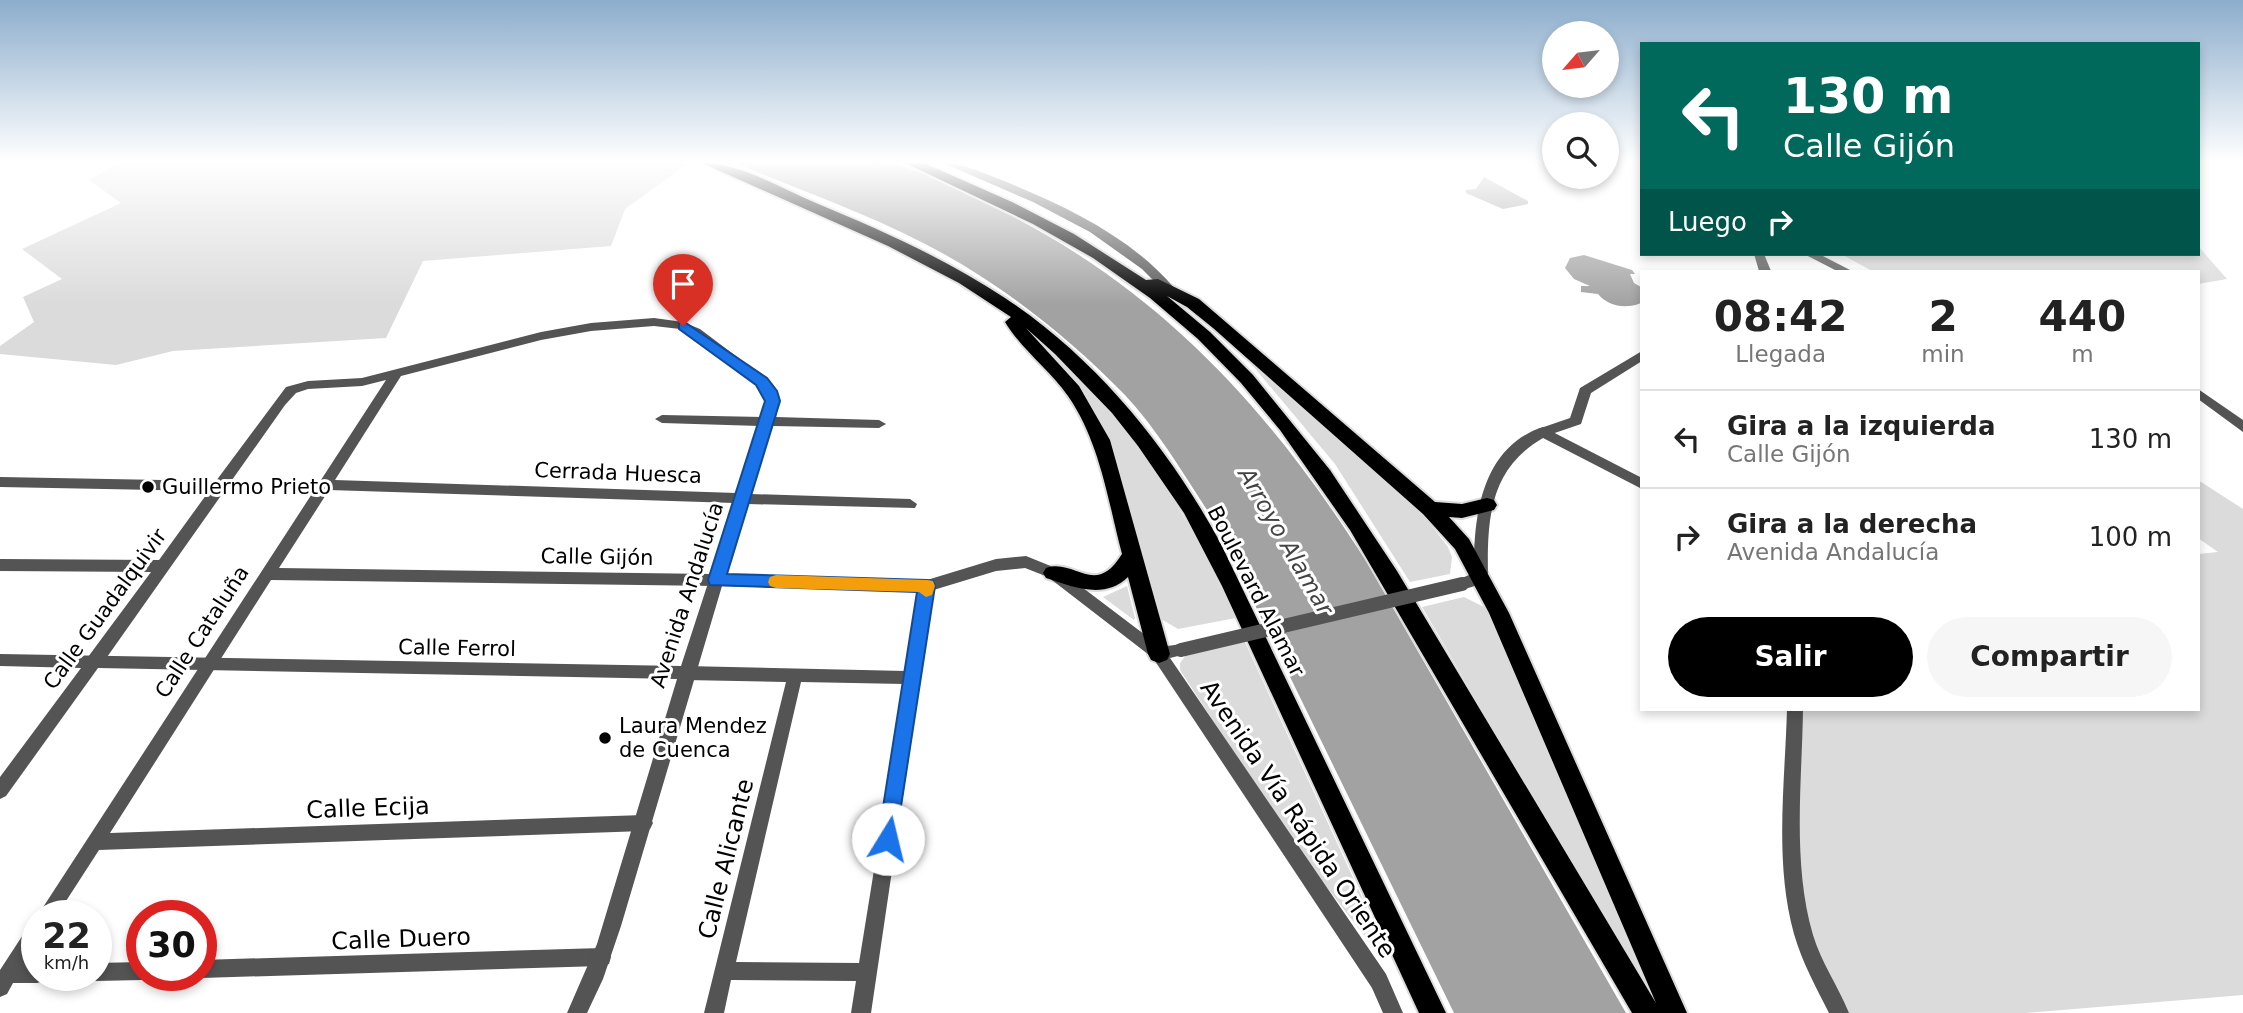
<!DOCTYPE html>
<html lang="es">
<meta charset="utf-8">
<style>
:root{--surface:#fff;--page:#f6f6f6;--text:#222;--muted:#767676;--line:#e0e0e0;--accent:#000}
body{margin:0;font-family:"DejaVu Sans",sans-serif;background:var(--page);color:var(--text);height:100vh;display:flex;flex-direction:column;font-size:26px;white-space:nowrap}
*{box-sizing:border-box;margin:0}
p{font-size:23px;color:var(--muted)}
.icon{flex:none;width:38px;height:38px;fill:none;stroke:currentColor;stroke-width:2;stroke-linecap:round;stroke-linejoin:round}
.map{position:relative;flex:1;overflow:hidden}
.details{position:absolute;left:1640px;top:270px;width:560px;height:441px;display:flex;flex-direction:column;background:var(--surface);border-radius:0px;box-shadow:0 4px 10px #0003}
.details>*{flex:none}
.banner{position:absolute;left:1640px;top:42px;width:560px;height:214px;border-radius:0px;box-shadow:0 4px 10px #0003;background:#00695c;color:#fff;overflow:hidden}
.needle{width:46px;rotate:242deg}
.controls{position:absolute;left:1542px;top:21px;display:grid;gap:14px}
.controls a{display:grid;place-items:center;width:77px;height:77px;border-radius:50%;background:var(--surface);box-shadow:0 4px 10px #0003;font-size:35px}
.speed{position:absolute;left:21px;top:900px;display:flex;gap:14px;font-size:35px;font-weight:700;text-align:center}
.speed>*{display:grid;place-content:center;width:91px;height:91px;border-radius:50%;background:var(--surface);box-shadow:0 4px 10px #0003;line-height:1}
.speed small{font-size:18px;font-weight:400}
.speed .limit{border:10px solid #d22;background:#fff;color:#111}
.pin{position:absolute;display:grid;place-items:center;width:60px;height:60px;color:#fff;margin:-72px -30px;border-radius:50% 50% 50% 0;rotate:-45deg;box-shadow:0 0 7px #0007}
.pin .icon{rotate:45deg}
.me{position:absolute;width:77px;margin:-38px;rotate:9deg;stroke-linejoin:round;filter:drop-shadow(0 0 5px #0008)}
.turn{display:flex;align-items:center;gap:24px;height:147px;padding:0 28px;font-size:32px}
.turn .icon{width:91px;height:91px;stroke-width:2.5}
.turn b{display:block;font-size:49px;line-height:60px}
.then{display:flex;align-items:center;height:66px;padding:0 28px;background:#0003;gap:14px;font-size:26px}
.eta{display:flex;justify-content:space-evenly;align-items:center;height:119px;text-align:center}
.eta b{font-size:42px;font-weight:800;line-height:49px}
.primary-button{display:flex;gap:14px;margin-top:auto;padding:14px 28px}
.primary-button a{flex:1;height:80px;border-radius:42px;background:var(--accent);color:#fff;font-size:28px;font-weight:800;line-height:80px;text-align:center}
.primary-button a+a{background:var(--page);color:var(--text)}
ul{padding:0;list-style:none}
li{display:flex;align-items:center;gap:21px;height:98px;padding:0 28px;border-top:2px solid var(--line)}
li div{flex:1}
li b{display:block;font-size:26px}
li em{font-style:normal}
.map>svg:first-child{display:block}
.green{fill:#dbdbdb}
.water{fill:#a2a2a2}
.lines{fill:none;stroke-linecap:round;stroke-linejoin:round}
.trunk-casing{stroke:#dbdbdb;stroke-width:4}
.minor{fill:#545454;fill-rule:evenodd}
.tertiary{fill:#545454;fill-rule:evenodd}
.trunk{fill:#000;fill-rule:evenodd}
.tertiary-bridge{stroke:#545454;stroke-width:14}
.route{fill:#1a73e8;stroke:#114b97;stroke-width:2}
.slow{fill:#f59e0b}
.poi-dot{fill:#000;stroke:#fff;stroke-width:2.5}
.labels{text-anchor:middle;stroke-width:6;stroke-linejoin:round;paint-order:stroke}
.street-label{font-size:21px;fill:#000;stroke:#fff}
.poi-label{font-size:21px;fill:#000;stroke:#fff;text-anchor:start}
.water-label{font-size:23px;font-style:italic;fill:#434343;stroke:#fff}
.near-street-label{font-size:24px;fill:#000;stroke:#fff}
</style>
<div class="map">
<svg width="2243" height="1013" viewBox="0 0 2243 1013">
<rect width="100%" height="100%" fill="#fff"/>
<path class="green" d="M119,163H685L687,164L625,209L611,246L423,261L386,338L173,351L116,365L0,354V346L34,322L23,297L62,279L22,249L121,203L89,180Z
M2198,246L2227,279L2198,284V271H1872L1841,254H2198Z
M1023,327C1126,411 1180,500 1236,618L1178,629L1156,616L1105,437L1086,394L1076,380Z
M1253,366L1424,516L1448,547L1452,557L1450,574L1410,582L1335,464Z
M2198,480L2243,509V995L2025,1013H1840L1813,957L1787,799L1789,709H2198V554L2218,552L2198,538Z
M1127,586L1135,618L1134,620L1103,597Z
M1464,597L1484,607L1496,624L1654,1005L1422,607Z
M1245,642L1388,954L1379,955L1292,842L1180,670V663L1186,655Z"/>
<path class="water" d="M735,163C772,163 809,163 846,163C861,163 880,160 894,164C924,171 953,188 981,201C1153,281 1266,404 1366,561L1626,1013H1454L1213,519C1185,477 1159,431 1124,394C1076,345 1021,300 963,265C892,222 811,195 735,163Z
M1484,177L1528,201V204L1503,209L1466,193V190L1476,189Z
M1584,255L1632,270L1635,274H1630L1634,283L1641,287V303C1626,309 1609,307 1598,294L1581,292V286H1590L1574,279L1565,268L1570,258Z"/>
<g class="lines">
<defs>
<path id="trunk" d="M702,163C740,163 781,188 816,203C881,230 946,259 1005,298C1096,358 1168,447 1220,542L1446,1013H1419L1222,586L1184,513L1138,446L1112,413L1055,354L1026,328L1079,386L1110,440L1170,654L1167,660L1159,663L1151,660L1148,654L1128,577C1105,600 1073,587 1046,578L1043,573L1046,568C1075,558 1095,598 1122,554C1108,501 1100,442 1068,396C1049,369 1022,350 1005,322L1011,317L959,283L888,246Z
M905,163H924L1012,202L1074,234L1146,280L1158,279L1199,299L1435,502L1462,504L1487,498L1494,500L1497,505L1494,510L1462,518L1449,517L1469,539L1509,613L1687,1013H1660L1658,1006L1660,1013H1632L1350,530L1280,430L1241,383L1198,339L1150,298L1093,258L1033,224ZM1167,296L1187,307L1213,328L1423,514L1455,549L1489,613L1656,1003L1397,571L1330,470L1253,375L1210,332Z"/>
</defs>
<use href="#trunk" class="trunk-casing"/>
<path class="minor" d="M943,163C963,163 980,172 999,179C1061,204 1131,236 1175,289L1173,292H1165L1142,269L1090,232L1033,202Z
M1754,254H1764L1771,271H1759Z
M1804,254H1819L1852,271H1837Z
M654,318L683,322L700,329L765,378L778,399L776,417L879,420L886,424L879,428L773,426L751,494L910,499L917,504L915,508L748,504L723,580L721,584L716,586L271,580L110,833L644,815L650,817L653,823L650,829L644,831L99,850L57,915H38L386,380L362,386L308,389L296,393L285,405L100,667L94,668L88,667L86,662L88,657L151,572L0,571V559L159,560L209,491L0,487V477L216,481L286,387L308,381L362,378L541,332L591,323ZM654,326L680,329L692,335L757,384C764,394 767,404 763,417L662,415L655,419L662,423L760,426L737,493L335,480L401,376L541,340L591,331ZM329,490L734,503L711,574L279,568Z
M1642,351V361L1591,393L1581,424L1543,437L1538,435L1536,432L1538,429L1570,418L1580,388Z
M927,580L932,582L934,586L871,1013H851L856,981L731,980L724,1013H704L786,682L685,680L679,678L677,673L679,668L685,666L906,671L920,586L922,582ZM801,682L904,684L859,963L736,962Z
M37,921V947L26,965H37V975H46L44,981L37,983H13L7,994L0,997V970L30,924Z
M602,948L609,950L611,957L609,964L602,966L201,978L194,975H201V960Z
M142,962V975H150L142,980L96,981L89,979L88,975H96V963Z"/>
<path class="tertiary" d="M2198,389L2243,420V432L2198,399Z
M1543,427L1642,478V489L1543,438C1489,469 1487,520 1488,576C1483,584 1466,591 1457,588L1455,584L1457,580L1474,573C1473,518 1481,447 1543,427Z
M1026,556L1058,569L1161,647L1181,644L1186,646L1189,650L1186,654L1170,658L1386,974L1403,1013H1383L1372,988L1153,658L1048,577L1025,568L996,571L927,592L722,586L621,926L603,979L587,1013H567L597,944L677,679L98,668L6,796L0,799V777L81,668L0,666V654L681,666L709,580L711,576L716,574L927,580L996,559Z
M1787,709H1803C1802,783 1792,863 1813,935C1821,962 1838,986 1849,1013H1829C1816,987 1802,962 1794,934C1774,862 1785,783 1787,709Z"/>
<use href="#trunk" class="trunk"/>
<path class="tertiary-bridge" d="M1181,650L1462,584"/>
</g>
<linearGradient id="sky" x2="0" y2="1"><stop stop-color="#8cadcc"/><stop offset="0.53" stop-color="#fff"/><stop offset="1" stop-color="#fff" stop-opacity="0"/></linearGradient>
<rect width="2243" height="305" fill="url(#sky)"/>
<path class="route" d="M683,321L767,378L777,391L780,401L727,574L927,580L933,581L935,586L895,845L888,848L881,845L878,839L917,592L710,585L708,580L765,401L756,385L679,329V322Z"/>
<path class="slow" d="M776,575L927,580L933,581L935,586L932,595L926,597L919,592L776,588L770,586L768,582L770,577Z"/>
<g class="poi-dot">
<circle cx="148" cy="487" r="7"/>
<circle cx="605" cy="738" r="7"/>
</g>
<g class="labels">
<g class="street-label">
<text transform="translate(618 473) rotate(2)" y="7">Cerrada Huesca</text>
<text transform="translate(597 557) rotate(1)" y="7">Calle Gijón</text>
<text transform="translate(1256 591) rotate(63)" y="7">Boulevard Alamar</text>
<text transform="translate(687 595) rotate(-72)" y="7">Avenida Andalucía</text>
<text transform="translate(105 609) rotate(-54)" y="7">Calle Guadalquivir</text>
<text transform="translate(202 632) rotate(-57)" y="7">Calle Cataluña</text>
<text transform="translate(457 648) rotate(1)" y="7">Calle Ferrol</text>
</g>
<g class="poi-label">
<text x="162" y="494">Guillermo Prieto</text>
<text x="619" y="733">Laura Mendez<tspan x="619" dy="24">de Cuenca</tspan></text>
</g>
<g class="water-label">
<text transform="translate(1286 541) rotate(60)" y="8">Arroyo Alamar</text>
</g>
<g class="near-street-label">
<text transform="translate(368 808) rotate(-2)" y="8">Calle Ecija</text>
<text transform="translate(1298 819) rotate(56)" y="8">Avenida Vía Rápida Oriente</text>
<text transform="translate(726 859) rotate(-76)" y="8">Calle Alicante</text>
<text transform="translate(401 939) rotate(-2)" y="8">Calle Duero</text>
</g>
</g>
</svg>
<div class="controls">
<a><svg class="needle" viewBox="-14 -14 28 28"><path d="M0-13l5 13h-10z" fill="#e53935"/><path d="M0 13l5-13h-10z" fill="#767676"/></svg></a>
<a><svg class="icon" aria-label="search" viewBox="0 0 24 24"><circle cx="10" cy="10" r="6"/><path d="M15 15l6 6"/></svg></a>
</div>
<div class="speed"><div>22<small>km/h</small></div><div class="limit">30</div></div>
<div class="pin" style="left:683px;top:326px;background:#d93025"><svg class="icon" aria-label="arrive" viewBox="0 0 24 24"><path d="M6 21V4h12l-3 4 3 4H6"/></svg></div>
<svg class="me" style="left:888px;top:839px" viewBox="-20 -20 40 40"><circle r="19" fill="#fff"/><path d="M0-13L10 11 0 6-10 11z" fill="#1a73e8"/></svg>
<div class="banner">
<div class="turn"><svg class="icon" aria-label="left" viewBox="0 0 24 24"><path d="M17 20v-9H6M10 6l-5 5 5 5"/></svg><div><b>130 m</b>Calle Gijón</div></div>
<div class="then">Luego<svg class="icon" aria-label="right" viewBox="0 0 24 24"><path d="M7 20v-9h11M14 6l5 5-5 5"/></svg></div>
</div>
<section class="details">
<div class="eta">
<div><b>08:42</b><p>Llegada</p></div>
<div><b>2</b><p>min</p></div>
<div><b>440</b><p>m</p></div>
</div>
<ul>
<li><svg class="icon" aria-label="left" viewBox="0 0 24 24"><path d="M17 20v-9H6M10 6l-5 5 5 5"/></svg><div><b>Gira a la izquierda</b><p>Calle Gijón</p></div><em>130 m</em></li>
<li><svg class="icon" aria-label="right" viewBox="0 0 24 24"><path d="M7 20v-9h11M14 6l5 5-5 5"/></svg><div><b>Gira a la derecha</b><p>Avenida Andalucía</p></div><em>100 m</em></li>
</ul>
<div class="primary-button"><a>Salir</a><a>Compartir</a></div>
</section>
</div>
